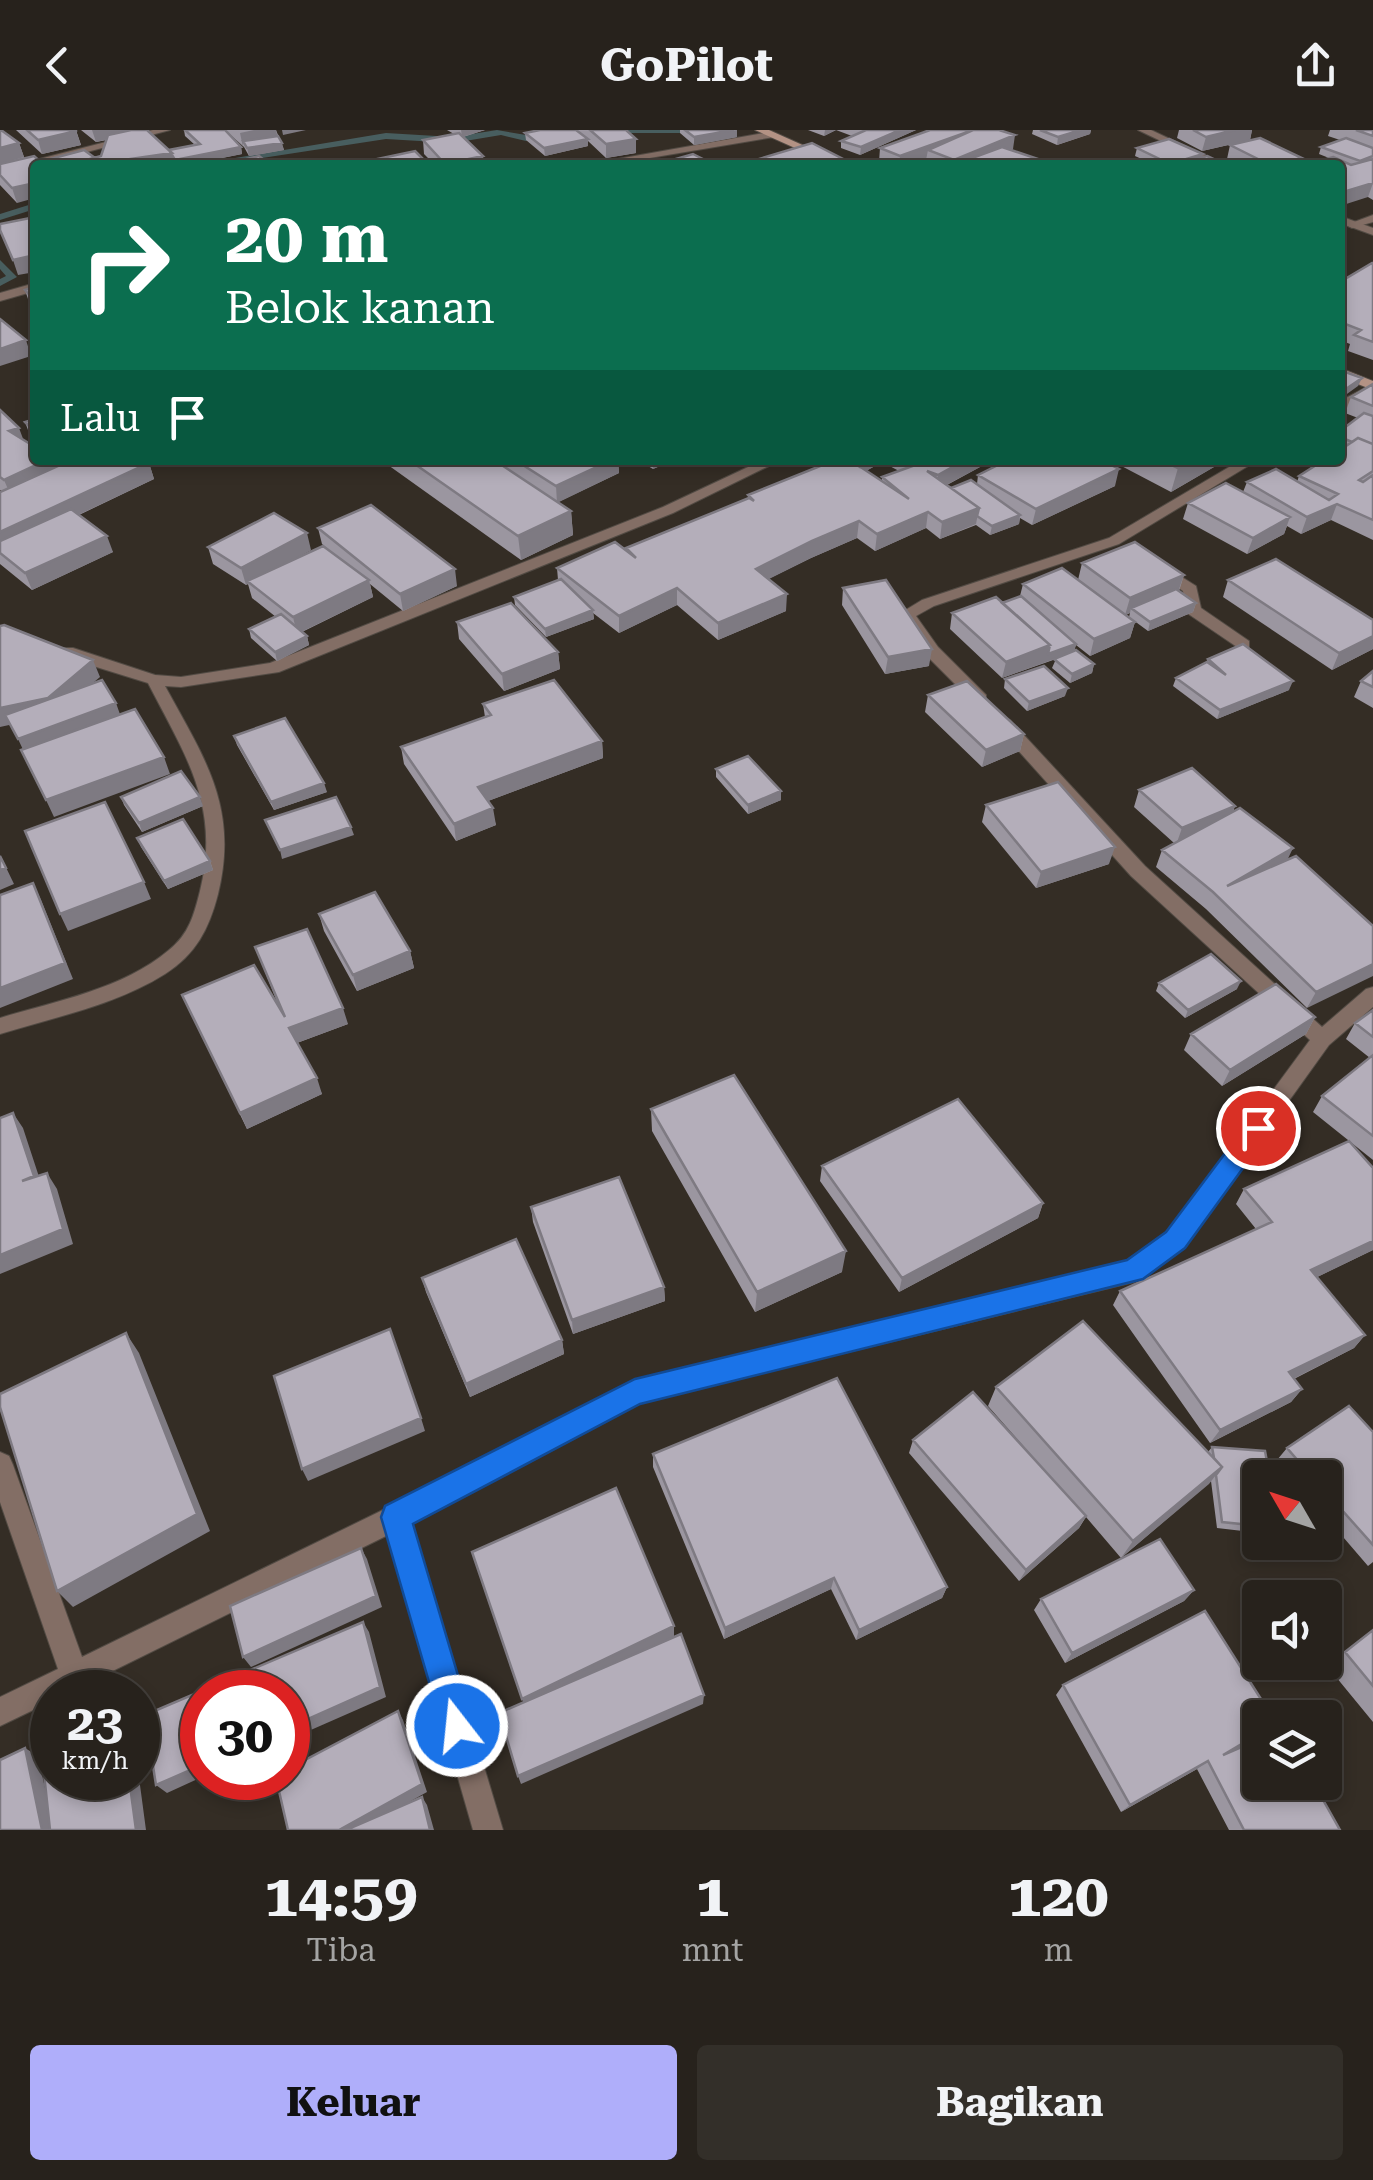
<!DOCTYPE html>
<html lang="id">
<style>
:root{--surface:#27221c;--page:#332f29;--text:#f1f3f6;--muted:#a4a4a3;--line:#433f3b;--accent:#afaefa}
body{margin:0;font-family:"Roboto Serif",serif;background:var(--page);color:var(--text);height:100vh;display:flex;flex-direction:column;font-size:38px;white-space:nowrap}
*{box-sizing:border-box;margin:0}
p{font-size:32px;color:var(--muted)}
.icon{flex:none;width:55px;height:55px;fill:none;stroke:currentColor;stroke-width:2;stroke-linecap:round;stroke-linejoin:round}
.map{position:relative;height:1700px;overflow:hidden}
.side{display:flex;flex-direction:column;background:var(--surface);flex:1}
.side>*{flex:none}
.top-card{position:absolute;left:30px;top:30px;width:1315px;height:305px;border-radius:10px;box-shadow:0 5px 15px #0003,0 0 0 2px var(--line);background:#0b6e4f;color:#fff;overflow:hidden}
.needle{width:65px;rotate:309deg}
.controls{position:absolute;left:1242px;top:1330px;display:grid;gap:20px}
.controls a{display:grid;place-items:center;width:100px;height:100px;border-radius:10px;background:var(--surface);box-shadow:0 5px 15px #0003,0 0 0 2px var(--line);font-size:50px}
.speed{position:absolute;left:30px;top:1540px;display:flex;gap:20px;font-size:50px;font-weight:700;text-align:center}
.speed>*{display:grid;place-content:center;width:130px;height:130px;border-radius:50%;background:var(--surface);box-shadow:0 5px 15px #0003,0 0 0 2px var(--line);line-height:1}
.speed small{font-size:25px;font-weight:400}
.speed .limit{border:15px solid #d22;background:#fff;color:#111}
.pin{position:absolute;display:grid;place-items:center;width:85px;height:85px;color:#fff;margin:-42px;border:5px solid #fff;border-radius:50%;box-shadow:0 2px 10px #0007}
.me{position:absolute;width:110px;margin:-55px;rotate:344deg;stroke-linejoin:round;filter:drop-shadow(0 0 8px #0008)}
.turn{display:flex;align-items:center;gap:35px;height:210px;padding:0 30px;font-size:45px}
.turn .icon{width:130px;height:130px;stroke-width:2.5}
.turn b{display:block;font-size:70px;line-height:85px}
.then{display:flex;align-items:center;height:95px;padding:0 30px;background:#0003;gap:20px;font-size:38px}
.eta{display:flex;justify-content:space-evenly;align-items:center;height:170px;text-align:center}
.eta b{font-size:60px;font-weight:700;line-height:70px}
.primary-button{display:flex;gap:20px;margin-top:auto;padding:20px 30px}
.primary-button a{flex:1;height:115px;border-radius:10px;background:var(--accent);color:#111;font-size:40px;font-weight:700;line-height:115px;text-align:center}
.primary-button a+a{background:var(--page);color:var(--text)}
header{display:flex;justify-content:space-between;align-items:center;height:130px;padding:0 30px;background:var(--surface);font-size:45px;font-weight:700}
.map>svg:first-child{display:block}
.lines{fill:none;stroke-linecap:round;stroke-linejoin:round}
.stream{fill:#485e5f;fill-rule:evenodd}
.service-casing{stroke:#524b44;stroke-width:2}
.minor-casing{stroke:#524b44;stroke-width:2}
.secondary-casing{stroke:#524b44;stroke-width:2}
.service{fill:#836e65;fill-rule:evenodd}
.minor{fill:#836e65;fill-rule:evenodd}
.secondary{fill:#b39284;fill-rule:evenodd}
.wall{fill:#9b96a0;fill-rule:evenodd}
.shaded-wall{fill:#7e7a82}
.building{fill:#b4aeba;stroke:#7e7a82;stroke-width:2.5}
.route{fill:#1a73e8;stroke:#114b97;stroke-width:2.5}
</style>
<header><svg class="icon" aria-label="back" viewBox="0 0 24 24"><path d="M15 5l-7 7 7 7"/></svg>GoPilot<svg class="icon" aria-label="share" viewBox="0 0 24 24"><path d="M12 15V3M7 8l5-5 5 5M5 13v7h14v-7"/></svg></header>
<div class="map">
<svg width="1373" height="1700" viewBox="0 0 1373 1700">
<rect width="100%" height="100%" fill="#342d25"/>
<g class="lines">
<path class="stream" d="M497,0L526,5L575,0L526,11L501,5L453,13L386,9L216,35H193L386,3L453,7Z
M625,0H692L688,3H629Z
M35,73V79L0,90V84Z
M0,130L17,147L0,156V149L6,146L0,139Z"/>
<defs>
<path id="service" d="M1373,85V92L1352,98L1346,95Z"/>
<path id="minor" d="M153,0H170L0,45V39Z
M1138,0H1151L1225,35H1211Z
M770,2L774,7L608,35H584Z
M1340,86L1373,98V105L1340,93Z
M35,153V161L0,171V163Z
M1373,254V263L1340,281V271Z
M763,330H781L673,383L279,542L181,557L165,556C205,629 239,678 218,764C209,799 196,824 165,844C116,875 55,887 0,904V888C56,871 123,859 169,820C189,804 194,785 200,761C221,676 185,625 148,553L61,526V518H73L155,545L181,547L270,533L663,377Z
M1241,330H1258L1119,414L934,476L916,486L938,517L986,565V573H974L926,525L899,484L922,470L1109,408Z
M1158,432L1196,456L1201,478L1249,511V517H1237L1187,483L1183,461L1150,437Z
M1004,588L1010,590L1145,736L1322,897L1366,859L1373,857V877L1329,915L1184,1117L1134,1152L639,1273L411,1393L503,1700H473L388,1405L70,1562H52V1571L0,1596V1567L58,1539L0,1372V1322L9,1326L13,1335L82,1527L387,1378L635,1250L1128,1132L1168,1103L1310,910L1131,746L998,598L996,594Z"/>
<path id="secondary" d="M755,0H769L847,35H833Z
M1340,238L1373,251V260L1340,247Z"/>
</defs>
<use href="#service" class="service-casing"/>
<use href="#minor" class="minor-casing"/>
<use href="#secondary" class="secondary-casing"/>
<use href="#service" class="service"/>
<use href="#minor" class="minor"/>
<use href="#secondary" class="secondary"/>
</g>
<path class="wall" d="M0,0L19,13L24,27L17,73L0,55Z
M16,0H76L81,15L42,24Z
M81,0H147L169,20L195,15L185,6L184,0H276L284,20L249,26L244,17L225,0L241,17L242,24L187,35H176L174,33L175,35H47L46,30L101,26L107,10L96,12Z
M447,0H485L463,7L484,35H435L424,24L423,10L454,4Z
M578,0H626L636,23L606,28L588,11V16L545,26L526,10L525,3Z
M680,0H737V7L694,15L680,3Z
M808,0H916L860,25L841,18V11L852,6L836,0L824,6Z
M1033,0H1091L1090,4L1057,15L1032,4Z
M1179,0H1252L1250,10L1202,21L1177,8Z
M1330,0H1373V70L1368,67L1329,28L1319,24L1321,17L1340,10L1328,6Z
M1230,15L1300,35H1238L1227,29Z
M880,18L1013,19L1011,20L1052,35H927L926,30L913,35H886L879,32Z
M1137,18L1202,28L1226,35H1155L1135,26Z
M1373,134V230L1348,221L1350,214L1340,210V152Z
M35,157V181L30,175L25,160Z
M1373,254V410L1331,390L1301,404L1287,396L1284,404L1247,424L1183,389L1188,373L1243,362L1247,352H1297L1299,346L1343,318L1340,316V301L1358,288L1345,283L1351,267Z
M0,280L23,310L35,330H144L149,333L154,349L79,385L113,422L32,460L0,434V362L2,361L0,360Z
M35,289V312L31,308L25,292Z
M381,330H618L619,343L558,372L571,381L573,405L521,430Z
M638,330H674L653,339Z
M816,330H981L980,337L947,355L951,358L977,354L978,345L1115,356L1032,395L1020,388L1019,394L990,405L976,395L940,409L926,398L875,421L857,408L811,428L768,449L786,481L718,510L677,475L619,503L593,483L594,489L546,507L515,475L514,467L558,450L557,438L626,421V418L748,368V365L824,334ZM882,332L899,341L882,347V351L866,341Z
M1110,330H1226L1171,362Z
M318,398L457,456L403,481L370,454L373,467L302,502L307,506L309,515L277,531L251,508L249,499L276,487L252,468L248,454L246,455L213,434L208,417L311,420L292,430L331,422L322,414Z
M1082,433L1184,445L1179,461L1196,473L1193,482L1148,501L1129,487L1130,483L1126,485L1135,492L1130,508L1090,526L1076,515L1074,521L1094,534L1092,543L1070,553L1052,538L1056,529L1002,548L950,499L952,483L1002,473L1020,466L1023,454L1078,450Z
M1228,450L1373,490V519L1332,540L1223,467Z
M843,458L929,536L885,544L842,475Z
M457,492L558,522L560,539L504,561L459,509Z
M1208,529L1289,560L1217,589L1173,556L1176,548L1206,533Z
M1373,541V578L1354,567L1361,551Z
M1005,549L1065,566L1027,581L1004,558Z
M928,565L1024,604L1020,621L982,637L925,582Z
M483,574L602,611L603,628L488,671L496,695L456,711L404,634L401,617L485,587Z
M234,606L327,662L274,680L237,615Z
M716,639L781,670L748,684L716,647Z
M1139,660L1235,676L1233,682L1287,730L1373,796L1307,878L1206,779L1156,737L1162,720L1174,713L1134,677Z
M121,667L203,676L142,702L124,675Z
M986,675L1109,734L1036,758L982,692Z
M137,708L210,731L213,740L168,759L141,717Z
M319,784L410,821L414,838L357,861L324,801Z
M255,817L348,894L297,913L322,964L247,999L182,865L280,879Z
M1159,853L1237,859L1185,888L1156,861Z
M1373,880V1030L1313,982L1322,966L1370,928L1346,909L1355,893Z
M1315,887L1306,904L1222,956L1184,920L1191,904Z
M651,979L842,1142L755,1182L652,1001Z
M822,1036L1043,1073L1038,1088L899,1162L820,1051Z
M1373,1038V1120L1317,1147L1365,1205L1354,1218L1294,1249L1302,1259L1291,1272L1210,1313L1113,1175L1120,1161L1256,1099L1236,1074L1244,1059Z
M531,1077L664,1157L665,1171L573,1204L533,1092Z
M422,1148L562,1210L564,1224L470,1267L426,1162Z
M996,1257L1208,1322L1212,1317L1260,1348V1403L1217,1398L1211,1351L1121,1428L1086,1387L1079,1398L1019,1451L909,1323L913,1310L1047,1343L988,1276Z
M1373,1302V1432L1368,1436L1325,1386V1348H1292L1277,1330L1287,1318Z
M653,1324L947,1457L942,1468L856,1510L831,1459L724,1509L653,1337Z
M1194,1460L1184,1471L1065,1533L1034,1480L1041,1469Z
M1373,1500V1592L1327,1536Z
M1063,1555L1260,1588V1605L1237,1618L1340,1700H1229L1197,1639L1121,1682L1056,1565Z"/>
<path class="shaded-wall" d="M92,0H136V3L96,12Z
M254,0H276L278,9L243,11V17L240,3Z
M282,0H306L283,5Z
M461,0H485L462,7Z
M737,0V7L694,15V7Z
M825,0H836L824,6Z
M900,0H916L860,25L861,17Z
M973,0L928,20L926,30L913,35H899L900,26Z
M1081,0H1091L1090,4L1057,15L1058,7Z
M1235,0H1252L1250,10L1202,21L1206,7Z
M76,1L81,15L42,24L38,10Z
M1015,5L1013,19L974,35H953L954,30Z
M588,9V16L545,26L544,18Z
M636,9V23L606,28V14Z
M19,13L24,27L0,34V18Z
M282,13L284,20L249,26L247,18Z
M241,17L242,24L187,35H177L175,30Z
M172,23L175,35H97L110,32Z
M1203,24L1201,32L1190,35H1170Z
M483,26L484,35H446L445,34Z
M1302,28L1300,35H1274Z
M35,53V68L17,73L12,58Z
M1373,53L1368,67L1340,76V63Z
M35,125V142L18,145L13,130Z
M26,210L31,226L0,236V219Z
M1362,248L1358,256L1340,269V263Z
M19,298L25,314L9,301Z
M47,330H54L59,343L11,366L4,350Z
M612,330H618L619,343L557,373L556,356Z
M655,330H674L653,339V331Z
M872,330H882V332L852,349L853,341Z
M965,330H981L980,337L935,361L938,345Z
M1193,330H1226L1171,362L1178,338Z
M149,333L154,349L0,422V402Z
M1119,339L1115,356L1032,395L1036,379Z
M1337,374L1331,390L1301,404L1307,387Z
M979,378L976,394L940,409L942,392Z
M571,381L573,405L521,430L518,406Z
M928,382L926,398L875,421L877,404Z
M1020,385L1019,394L990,405L992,396Z
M1290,387L1284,404L1247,424L1253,408Z
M859,391L857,408L811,428L755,456L756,439L812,411Z
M307,403L311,420L249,453L247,451L248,454L246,455L241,438Z
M107,406L113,422L32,460L25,443Z
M455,439L457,456L403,481L400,464Z
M1184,445L1178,462L1131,478L1130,483L1125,485L1130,468Z
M369,450L373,467L297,504L293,487Z
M677,458V475L619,503V486Z
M787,464L786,481L718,510V493Z
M1196,473L1193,482L1148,501L1150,492Z
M593,480L594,489L546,507L545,499Z
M1135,492L1130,508L1090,526L1094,509Z
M307,506L309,515L277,531L275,522Z
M1373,506V519L1332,540L1339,523Z
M1076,514L1074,522L1002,548L1006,532L1050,515Z
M932,519L929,536L885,544L888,527Z
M558,522L560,539L504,561L502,544Z
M93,530L100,547L55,585L0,597V578Z
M1094,534L1092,543L1070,553L1072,544Z
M1293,551L1289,560L1217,589L1220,580Z
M1068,558L1065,566L1027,581L1029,572Z
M116,573L122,590L26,626L18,609Z
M1024,604L1020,621L982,637L986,620Z
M602,611L603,628L480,674L478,657Z
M164,627L170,644L54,687L46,670Z
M324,653L327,662L274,680L271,672Z
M781,661V670L748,684V675Z
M200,667L203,676L142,702L139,693Z
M1235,676L1228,693L1176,715L1182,698Z
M493,678L496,695L456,711L454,694Z
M351,697L354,705L282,729L280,720Z
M1115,717L1109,734L1036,758L1041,742Z
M1293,718L1285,735L1227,756Z
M0,725L14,754L0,760Z
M210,731L213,740L168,759L164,751Z
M144,752L151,769L68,801L60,784Z
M33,753L41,770L73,849L0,878V858Z
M410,821L414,838L357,861L353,845Z
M1373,834V846L1307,878L1316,862Z
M1241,851L1237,859L1185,888L1188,880Z
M343,878L348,894L294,914L289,898Z
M1315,887L1306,904L1222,956L1230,940Z
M317,948L322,964L247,999L240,983Z
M13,983L23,998L44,1062L22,1051Z
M47,1043L57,1059L73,1114L0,1144V1125Z
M1043,1073L1038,1088L899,1162L902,1148Z
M1373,1111V1120L1301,1155L1311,1140Z
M846,1121L842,1142L755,1182L757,1162Z
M664,1157L665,1171L573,1204L572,1190Z
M126,1203L139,1223L210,1401L73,1477L57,1461Z
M1365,1205L1354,1218L1279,1256L1289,1242Z
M562,1210L564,1224L470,1267L466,1254Z
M1302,1259L1291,1272L1210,1313L1220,1300Z
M421,1288L425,1301L308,1351L302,1339Z
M1222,1337L1209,1354L1121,1428L1133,1411Z
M1086,1386L1079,1398L1019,1451L1026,1440Z
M361,1418L367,1429L382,1477L251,1537L243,1527Z
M834,1448L831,1459L724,1509L725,1498Z
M947,1457L942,1468L856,1510L859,1500Z
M1194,1460L1184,1471L1065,1533L1072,1523Z
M363,1492L369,1502L386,1567L288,1610V1598Z
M674,1496V1507L525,1578L522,1569Z
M704,1565L703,1574L521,1654L518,1646Z
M398,1581L403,1590L427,1662L359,1700H339Z
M25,1618L38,1626L54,1700H42Z
M1208,1631L1197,1639L1121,1682L1130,1675Z
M202,1635V1647L167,1663L156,1655Z
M138,1640L146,1700H136L129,1648H138Z
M422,1667L427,1675L434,1700H430Z"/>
<path class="building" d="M0,0H1L19,13L0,18Z
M27,0H76V1L38,10Z
M131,0H147L172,23L110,32L101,35H68L101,26L108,5Z
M185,0H225L241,17L175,30L169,20L200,14Z
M540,0H576L588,9L544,18L525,3Z
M590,0H626L636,9L606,14Z
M685,0H734L694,7Z
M866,0H900L861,17L841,11Z
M930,0H973L900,26L880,18Z
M973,0H999L1015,5L954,30L928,20Z
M1040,0H1081L1058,7Z
M1193,0H1235L1206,7Z
M1356,0H1373V6Z
M459,3L483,26L445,34L423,10Z
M278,6L282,13L247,18L243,11Z
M1260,8L1302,28L1270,35L1230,15Z
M1346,8L1373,18V26L1360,31L1321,17Z
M1169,9L1203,24L1170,34L1137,18Z
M812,13L847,31L834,35H739Z
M1002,17L1053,34L1049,35H953Z
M84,20L95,28L68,35H52L46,30Z
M415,21L429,35H366L363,32Z
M693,24L715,35H655Z
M34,26L44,35H35V53L12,58L0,45V34Z
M259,26L270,35H232L229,33Z
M1207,26L1226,35H1178Z
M1333,27L1351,35L1373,29V53L1340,63V35H1306Z
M1075,30L1088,35H1059Z
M35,87V125L13,130L0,100V94Z
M1372,133L1373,134V212L1354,205L1361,200L1340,192V152Z
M35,157V171L25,160Z
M0,189L26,210L0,219Z
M1340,240L1362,248L1340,263Z
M1373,254V276L1351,267Z
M0,280L19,298L9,301L35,317V330H47L4,350L0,347Z
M1364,283L1373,286V314L1358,308L1352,312L1340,307V301Z
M35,289V302L25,292Z
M1358,308L1373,314V341L1359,350L1363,352L1373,345V390L1337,374L1307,387L1247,352L1276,339L1329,370L1338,364L1299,346L1324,330H1340V320Z
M71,330H144L149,333L0,402V362Z
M409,330H494L571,381L518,406Z
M515,330H612L556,356Z
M835,330H850L909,369L882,347L918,334L910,330H965L938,345L927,341L979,378L942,392L928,382L877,404L859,391L812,411L756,439L787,464L718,493L677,458L619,486L557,438L615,412L636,428L626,418L749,368L754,371L748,365Z
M850,330H872L860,337Z
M1008,330H1101L1119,339L1036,379L978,345Z
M1161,330H1193L1178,338Z
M971,350L1020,385L992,396L977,386L979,378L951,358Z
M1226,353L1290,387L1253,408L1188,373Z
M371,375L455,439L400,464L318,398Z
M71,379L107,406L25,443L0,423V411Z
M274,383L307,403L241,438L208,417Z
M1135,412L1184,445L1130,468L1082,433Z
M323,416L369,450L293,487L247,451Z
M1276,429L1373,490V506L1339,523L1228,450Z
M1062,438L1135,492L1094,509L1023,454Z
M561,449L593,480L545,499L514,467Z
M886,450L932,519L888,527L843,458Z
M1176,459L1196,473L1150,492L1131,478Z
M1021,466L1076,514L1048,524L1050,515L1002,473Z
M996,467L1050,515L1006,532L952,483Z
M511,473L558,522L502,544L457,492Z
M281,484L307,506L275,522L249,499Z
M4,495L93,530L48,568L0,578V496Z
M1243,514L1293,551L1220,580L1176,548L1207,532L1226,545L1208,529Z
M1076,520L1094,534L1072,544L1054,529Z
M1044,536L1068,558L1029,572L1005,549Z
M1373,541V557L1361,551Z
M102,550L116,573L18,609L5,585Z
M554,550L602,611L478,657L493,678L454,694L401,617L491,585L483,574Z
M967,551L1024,604L986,620L928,565Z
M135,579L164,627L46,670L21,620Z
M285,588L324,653L271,672L234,606Z
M748,626L781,661L748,675L716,639Z
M1192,638L1235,676L1182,698L1139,660Z
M181,641L200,667L139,693L121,667Z
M1058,652L1115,717L1041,742L986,675Z
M336,667L351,697L280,720L265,690Z
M105,672L144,752L60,784L25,701Z
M1240,678L1293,718L1227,756L1296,726L1373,796V834L1316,862L1213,762L1162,720Z
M183,689L210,731L164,751L137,708Z
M0,726L6,738L0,740Z
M33,753L65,833L0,858V765Z
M375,762L410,821L353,845L319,784Z
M307,799L343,878L289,898L317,948L240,983L182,865L254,835L285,887L255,817Z
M1211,824L1241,851L1188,880L1159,853Z
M1276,854L1315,887L1230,940L1191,904Z
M1373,880V907L1355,893Z
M1373,925V1006L1322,966Z
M734,945L846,1121L757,1162L651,979Z
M958,969L1043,1073L902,1148L822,1036Z
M13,983L34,1046L22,1051L47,1043L63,1099L0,1125V988Z
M1349,1011L1373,1038V1111L1311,1140L1365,1205L1289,1242L1302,1259L1220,1300L1120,1161L1272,1092L1244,1059Z
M619,1047L664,1157L572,1190L531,1077Z
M516,1109L562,1210L466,1254L422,1148Z
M1083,1191L1222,1337L1133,1411L996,1257Z
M390,1199L421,1288L302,1339L274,1246Z
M126,1203L197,1384L57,1461L0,1277V1264Z
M837,1248L947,1457L859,1500L834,1448L725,1498L653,1324Z
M973,1262L1086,1386L1026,1440L913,1310Z
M1349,1276L1373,1302V1415L1325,1361V1348H1313L1287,1318Z
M1212,1317L1265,1321L1270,1348H1260V1396L1222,1392L1216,1345L1222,1337L1214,1328Z
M616,1358L674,1496L522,1569L472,1422Z
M1160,1409L1194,1460L1072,1523L1041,1469Z
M361,1418L376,1466L243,1527L230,1476Z
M1205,1481L1273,1588H1260V1603L1223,1625L1260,1609V1652H1313L1340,1700H1244L1208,1631L1130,1675L1063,1555Z
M363,1492L380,1557L288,1598V1562H202V1635L156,1655L145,1585Z
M1373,1500V1556L1345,1522Z
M681,1504L704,1565L518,1646L499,1583Z
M398,1581L422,1654L339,1700H288L276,1648H288V1639Z
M52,1590V1648H129L136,1700H50L39,1596Z
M25,1618L42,1700H0V1630Z
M422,1667L430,1700H346Z"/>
<path class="route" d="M1258,987L1267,990L1271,998L1267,1005L1185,1118L1143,1149L640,1274L413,1394L473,1596L469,1607L457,1612L445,1607L381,1387L385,1376L635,1249L1127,1130L1166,1102L1250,990Z"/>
</svg>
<div class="controls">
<a><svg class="needle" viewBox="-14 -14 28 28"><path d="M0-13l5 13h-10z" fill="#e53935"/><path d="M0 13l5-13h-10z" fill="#a4a4a3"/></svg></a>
<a><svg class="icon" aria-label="sound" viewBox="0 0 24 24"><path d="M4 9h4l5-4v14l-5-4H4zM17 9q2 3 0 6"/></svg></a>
<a><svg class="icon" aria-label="layers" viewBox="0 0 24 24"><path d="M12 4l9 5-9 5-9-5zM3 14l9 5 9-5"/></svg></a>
</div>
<div class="speed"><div>23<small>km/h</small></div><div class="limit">30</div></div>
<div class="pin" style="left:1258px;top:998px;background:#d93025"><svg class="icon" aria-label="arrive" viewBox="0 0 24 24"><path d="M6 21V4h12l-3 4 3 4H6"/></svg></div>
<svg class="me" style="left:457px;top:1596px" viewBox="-20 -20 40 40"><circle r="17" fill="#1a73e8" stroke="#fff" stroke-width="3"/><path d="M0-11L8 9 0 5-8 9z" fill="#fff"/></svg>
<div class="top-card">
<div class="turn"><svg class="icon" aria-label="right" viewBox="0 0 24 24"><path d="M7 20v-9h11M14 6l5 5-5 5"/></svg><div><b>20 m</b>Belok kanan</div></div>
<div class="then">Lalu<svg class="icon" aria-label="arrive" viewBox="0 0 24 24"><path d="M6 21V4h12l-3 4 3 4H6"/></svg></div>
</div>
</div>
<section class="side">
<div class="eta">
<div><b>14:59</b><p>Tiba</p></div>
<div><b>1</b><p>mnt</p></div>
<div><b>120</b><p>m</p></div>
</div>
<div class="primary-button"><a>Keluar</a><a>Bagikan</a></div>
</section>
